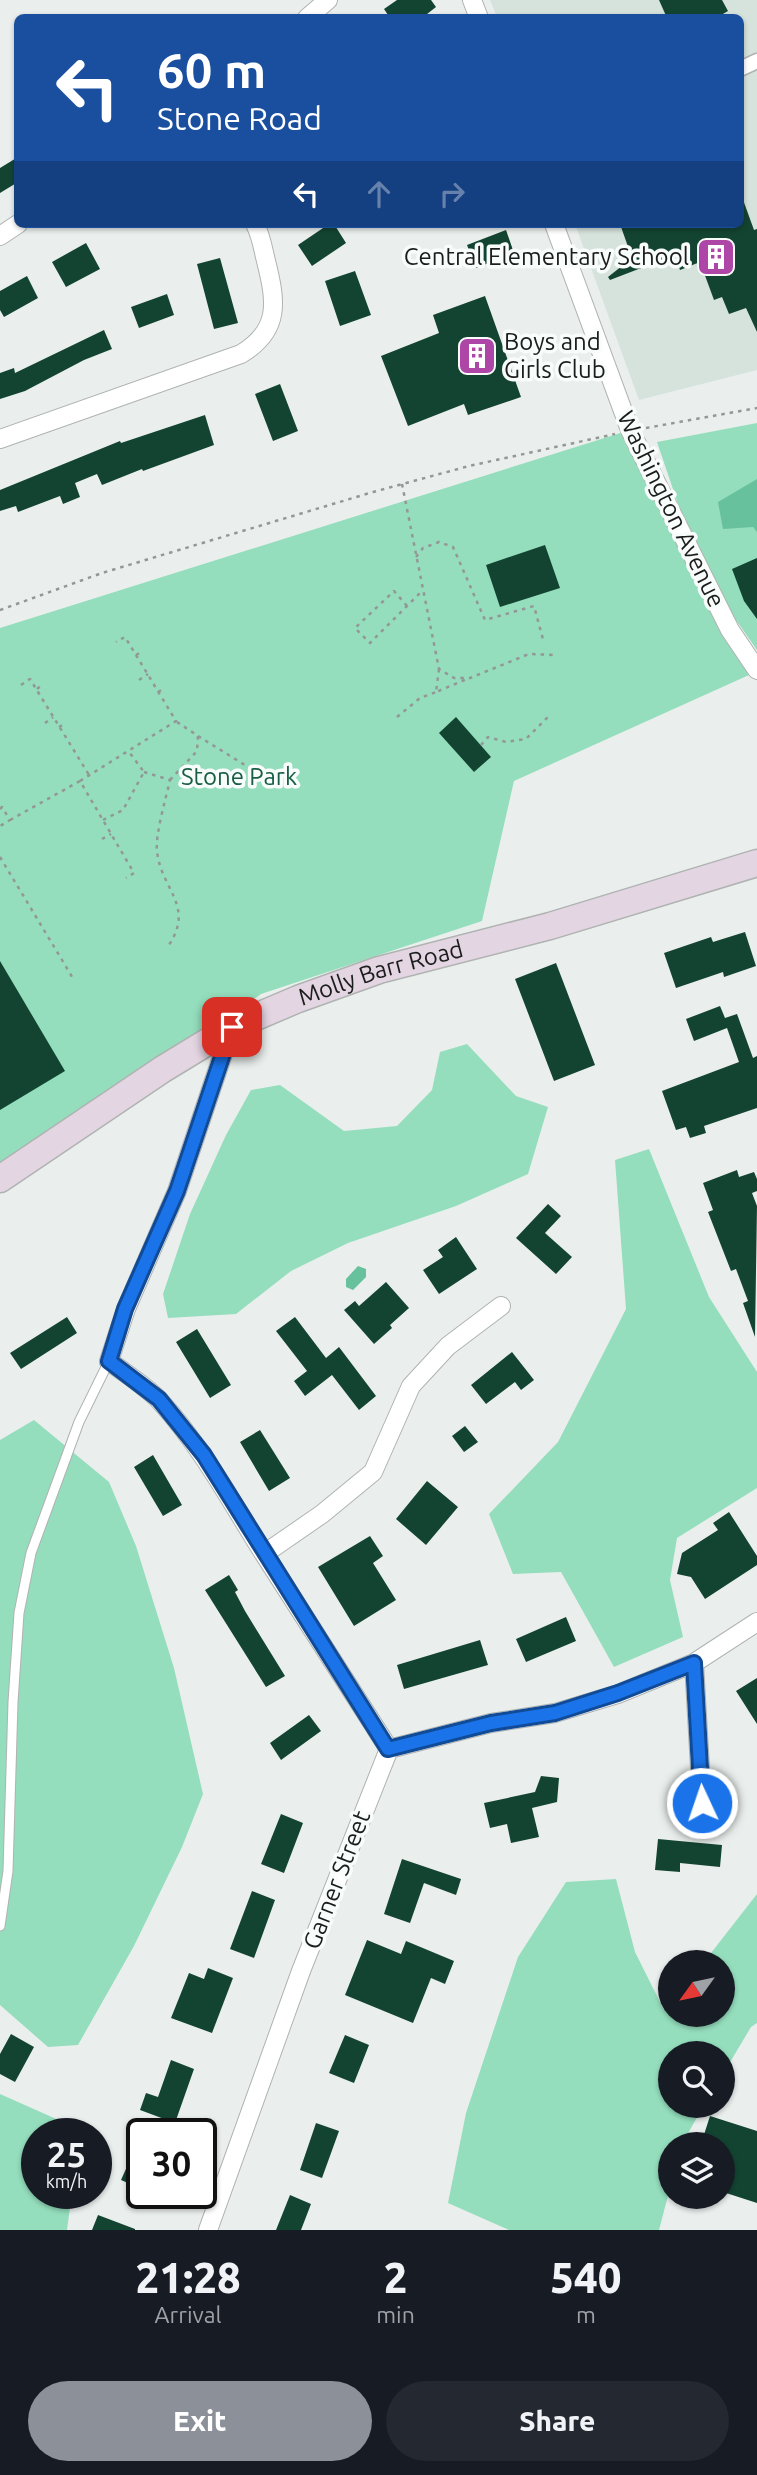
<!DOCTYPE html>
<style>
:root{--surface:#171b24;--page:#242831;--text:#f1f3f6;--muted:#9ea1a6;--accent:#8c9099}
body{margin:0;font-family:Ubuntu,sans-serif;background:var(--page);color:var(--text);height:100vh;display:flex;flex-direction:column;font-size:26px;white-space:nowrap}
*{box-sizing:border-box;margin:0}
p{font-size:23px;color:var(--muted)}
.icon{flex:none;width:38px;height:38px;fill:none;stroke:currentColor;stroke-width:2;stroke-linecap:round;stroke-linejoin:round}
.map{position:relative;height:2230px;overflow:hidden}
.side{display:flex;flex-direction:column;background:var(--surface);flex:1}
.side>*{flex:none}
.top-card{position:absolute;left:14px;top:14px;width:730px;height:214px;border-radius:10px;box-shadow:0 2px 5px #0004;background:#1a4fa0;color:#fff;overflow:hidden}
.needle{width:46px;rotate:237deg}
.fabs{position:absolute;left:658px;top:1950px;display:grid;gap:14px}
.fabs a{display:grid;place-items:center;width:77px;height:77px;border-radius:50%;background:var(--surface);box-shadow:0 2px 5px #0004;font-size:35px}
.speed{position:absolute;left:21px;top:2118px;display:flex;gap:14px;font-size:35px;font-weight:700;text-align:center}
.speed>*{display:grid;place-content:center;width:91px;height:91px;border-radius:50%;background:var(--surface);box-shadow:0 2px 5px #0004;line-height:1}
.speed small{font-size:18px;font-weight:400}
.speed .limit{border:4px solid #111;border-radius:10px;background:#fff;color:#111}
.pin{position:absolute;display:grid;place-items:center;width:60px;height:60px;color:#fff;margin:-30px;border-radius:14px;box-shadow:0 4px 10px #0006}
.me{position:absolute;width:77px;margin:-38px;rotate:357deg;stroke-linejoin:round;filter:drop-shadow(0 0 5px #0008)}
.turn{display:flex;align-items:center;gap:24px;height:147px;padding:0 28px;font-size:32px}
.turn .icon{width:91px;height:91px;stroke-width:2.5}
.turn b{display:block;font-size:49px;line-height:60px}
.lanes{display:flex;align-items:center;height:66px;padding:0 28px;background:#0003;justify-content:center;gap:35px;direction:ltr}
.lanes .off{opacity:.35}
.eta{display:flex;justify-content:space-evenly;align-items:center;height:119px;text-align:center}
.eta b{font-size:42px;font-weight:800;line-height:49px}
.primary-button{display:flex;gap:14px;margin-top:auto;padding:14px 28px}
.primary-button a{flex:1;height:80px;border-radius:42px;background:var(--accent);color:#fff;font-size:28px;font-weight:800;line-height:80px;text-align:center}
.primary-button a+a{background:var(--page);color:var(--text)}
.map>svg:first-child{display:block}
.built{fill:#d6e2dc}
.green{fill:#94debd}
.water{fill:#67c19c}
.building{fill:#134432}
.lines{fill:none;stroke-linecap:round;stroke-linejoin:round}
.service-casing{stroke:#afb3b1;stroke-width:11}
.pedestrian-casing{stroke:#afb3b1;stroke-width:17}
.minor-casing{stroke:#afb3b1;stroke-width:20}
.secondary-casing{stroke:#afb3b1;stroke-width:29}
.path{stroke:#939796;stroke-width:2.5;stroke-dasharray:3.5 5;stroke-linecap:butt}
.service{stroke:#fff;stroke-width:9}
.pedestrian{stroke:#fff;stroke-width:14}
.minor{stroke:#fff;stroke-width:18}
.secondary{stroke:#e4d5e3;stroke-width:26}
.route-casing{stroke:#114b97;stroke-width:18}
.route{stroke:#1a73e8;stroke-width:12}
.labels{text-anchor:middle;stroke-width:7;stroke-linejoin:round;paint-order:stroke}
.poi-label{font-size:24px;fill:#1b1d1c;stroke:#f8fcfa;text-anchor:end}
.street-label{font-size:24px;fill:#1b1d1c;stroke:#f8fcfa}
.park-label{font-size:24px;fill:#185e45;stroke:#f8fcfa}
</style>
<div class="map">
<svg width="757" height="2230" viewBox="0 0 757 2230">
<rect width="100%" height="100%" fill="#eaefed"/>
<path class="built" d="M490,0H757V370L639,400L575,224H740V18L497,17Z"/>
<path class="green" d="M757,423V650L731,613L680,510L657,442Z
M630,430L730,630L749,675L514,781L482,921L261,994L0,1179V628Z
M467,1044L516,1096L548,1107L528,1174L456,1206L348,1243L291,1271L236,1314L168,1318L163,1294L190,1214L226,1135L251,1090L280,1085L344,1131L397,1126L432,1090L440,1052Z
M649,1149L709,1297L757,1372V1488L677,1538L670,1580L683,1637L614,1667L561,1572L513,1574L489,1514L558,1442L626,1309L615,1160Z
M34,1420L109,1482L136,1546L174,1668L203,1794L182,1847L134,1946L78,2045L48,2047L0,2005V1440Z
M616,1879L635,1952L664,2010L670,2003V2014H723V1962H704L757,1894V2023L751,2027L723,2074V2053H670V2105H704L682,2144H670V2188L659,2230H509L448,2203L466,2113L518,1957L566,1882Z
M0,2094L81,2130L80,2133H37V2193H72L67,2230H0Z"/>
<path class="water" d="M757,479V532L753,527L723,529L718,502Z
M358,1266L366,1269V1277L353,1290L346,1287V1279Z"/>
<path class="building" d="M397,0H431L436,7L422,18H390L384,9Z
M659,0H722L728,11L716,18H667Z
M18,157V182L0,193V168Z
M740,197H742L754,230L757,229V332L746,308L729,314L722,297L714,300L700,262L680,270L675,255L610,280L608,277L632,258L620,224H740Z
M329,224H334L346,243L312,266L298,245Z
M506,230L514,253L476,268L467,245Z
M86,243L100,269L66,287L52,262Z
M220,258L238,323L214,329L197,264Z
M355,271L371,315L340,326L325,281Z
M27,276L38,298L4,317L0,310V291Z
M167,294L174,315L139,328L131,307Z
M485,296L521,397L468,415L464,404L408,426L381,356L439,333L433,315Z
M104,330L112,349L84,360L25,391L0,399V373L14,368L15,373Z
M280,384L298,431L273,441L255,394Z
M205,415L214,445L143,471L142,469L102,485L97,474L75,483L80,497L63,504L60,496L18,512L16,506L0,511V490L120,441L121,443Z
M545,545L560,588L500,607L486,565Z
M757,558V619L744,601L732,569Z
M456,717L491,757L474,772L439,733Z
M745,932L756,966L724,977L723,972L676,988L664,953L711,937L713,942Z
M0,961L65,1071L0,1110Z
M556,963L595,1065L554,1081L515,979Z
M720,1006L725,1018L737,1014L753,1058L757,1056V1108L704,1126L706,1133L690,1138L686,1127L676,1130L662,1091L739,1062L727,1028L694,1041L686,1019Z
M737,1170L739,1177L754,1172L757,1179V1191L752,1193L757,1206L755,1337L743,1303L748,1301L736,1269L731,1271L708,1212L713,1210L703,1183Z
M548,1204L561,1216L545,1233L572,1257L556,1274L516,1238Z
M456,1237L477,1269L439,1294L423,1270L443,1257L438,1250Z
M386,1282L409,1308L390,1325L392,1328L374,1344L344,1310L355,1301L359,1306Z
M67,1317L77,1333L21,1369L10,1353Z
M295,1317L326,1358L339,1347L376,1396L359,1410L332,1375L305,1396L294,1381L307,1371L276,1331Z
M197,1329L231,1385L210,1398L176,1342Z
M512,1352L534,1380L521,1390L515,1382L486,1404L471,1385Z
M465,1426L478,1442L464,1452L452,1436Z
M260,1430L290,1478L269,1491L240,1442Z
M153,1455L182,1505L163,1516L134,1467Z
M427,1481L458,1507L426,1545L396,1519Z
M729,1512L757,1556V1565L705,1599L691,1577L677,1574L682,1553L718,1530L713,1523Z
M370,1536L383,1556L373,1563L396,1600L354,1626L318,1567Z
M229,1575L238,1590L235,1592L245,1611L285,1676L266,1687L205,1590Z
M566,1617L576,1641L526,1662L516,1639Z
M480,1640L488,1665L404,1689L397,1665Z
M757,1678V1724L736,1691Z
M309,1715L321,1731L281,1760L270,1743Z
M541,1776L559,1778L557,1802L532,1808L539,1837L511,1843L507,1824L490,1828L484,1803L535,1792Z
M281,1814L303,1823L284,1873L261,1864Z
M658,1839L722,1845L720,1867L680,1863V1872L655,1870Z
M402,1859L461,1879L456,1895L424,1883L410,1923L384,1914Z
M252,1891L275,1900L254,1958L230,1949Z
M367,1940L401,1954L406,1941L454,1961L445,1984L431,1978L413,2023L345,1995Z
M208,1968L233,1978L212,2033L171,2018L189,1973L204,1979Z
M11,2034L34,2047L15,2082L0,2074V2054Z
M345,2035L369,2045L354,2083L329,2073Z
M171,2060L194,2069L175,2123L140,2110L146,2093L158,2097Z
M710,2116L757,2131V2203L723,2192V2144H701Z
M316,2123L339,2131L322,2178L300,2170Z
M142,2133V2189L121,2180Z
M290,2195L311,2204L301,2230H276Z
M98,2215L135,2229V2230H92Z"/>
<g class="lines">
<defs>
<path id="service" d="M0,1926L8,1871L13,1702L19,1613L31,1553L53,1493L79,1422L109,1361"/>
<path id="pedestrian" d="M740,69L757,61"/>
<path id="minor" d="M472,0L479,18
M307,18L328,0
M554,224L630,430L730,630L757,670
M0,236L18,224
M0,439L241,354C281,330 276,301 266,261C263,249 261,235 255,224
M232,1027L177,1191L126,1309L109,1361C126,1374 146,1386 160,1401C202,1447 231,1502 264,1554L322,1514L373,1472L411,1386L448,1346L501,1306
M694,1663L702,1803
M389,1749L491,1723L555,1713L618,1694L694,1663L757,1622
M208,2230L301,1971L389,1749L264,1554"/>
<g id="secondary">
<path id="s1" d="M0,1179L163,1069L232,1027L298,999L379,970L550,926L757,863"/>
</g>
</defs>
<use href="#service" class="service-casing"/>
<use href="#pedestrian" class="pedestrian-casing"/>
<use href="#minor" class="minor-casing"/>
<use href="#secondary" class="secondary-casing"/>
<path class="path" d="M646,428L757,408
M402,484L439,669L454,678H470L529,654L555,655
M416,557L423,548L439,542L453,547L485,620L534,606L544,643
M407,606L394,591L355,628L370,643L422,591
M0,610L102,573L373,492L469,466L615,434
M136,655L143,651
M439,669L436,692L467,679
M139,680L148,674
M21,685L30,679L89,775
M37,689L43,684
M158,692L165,688
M397,717L420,698L436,692
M45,723L53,717
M59,727L66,723
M198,736L248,767
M481,745L488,737L506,742L526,739L550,715
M144,772L170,780C166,798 155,835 157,851C161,890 195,905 169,945
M170,780L197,751L198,736L177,722
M80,781L176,721L125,637L116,642
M0,809L2,807L10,820L0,826
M10,820L80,781L134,873L126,878
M103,820L123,810L144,772L129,752
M102,839L111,834
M0,857L74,980"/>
<use href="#service" class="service"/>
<use href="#pedestrian" class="pedestrian"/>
<use href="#minor" class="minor"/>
<use href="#secondary" class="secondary"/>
</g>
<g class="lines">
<defs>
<path id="route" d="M232,1027L177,1191L125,1309L109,1361L159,1399L204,1455L388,1749L491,1723L555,1713L618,1693L694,1663L702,1803"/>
</defs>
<use href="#route" class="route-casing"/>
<use href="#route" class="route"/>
</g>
<defs>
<symbol id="building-square" viewBox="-11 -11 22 22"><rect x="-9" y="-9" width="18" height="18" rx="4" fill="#ae46a8" stroke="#f8fcfa"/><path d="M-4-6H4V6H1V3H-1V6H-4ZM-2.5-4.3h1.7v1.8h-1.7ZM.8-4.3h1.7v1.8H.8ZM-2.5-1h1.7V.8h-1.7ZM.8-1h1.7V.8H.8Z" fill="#fff"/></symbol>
</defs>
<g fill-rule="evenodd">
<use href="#building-square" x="694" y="235" width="44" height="44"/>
<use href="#building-square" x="455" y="334" width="44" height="44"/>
</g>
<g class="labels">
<g class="poi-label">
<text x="689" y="265">Central Elementary School</text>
<text x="504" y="350" text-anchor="start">Boys and<tspan x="504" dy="28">Girls Club</tspan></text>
</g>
<g class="street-label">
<text transform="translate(671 509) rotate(64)" y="8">Washington Avenue</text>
<text dy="8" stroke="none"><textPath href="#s1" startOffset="436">Molly Barr Road</textPath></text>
<text transform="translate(337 1880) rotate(-69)" y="8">Garner Street</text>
</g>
<g class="park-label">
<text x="239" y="785">Stone Park</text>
</g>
</g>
</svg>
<div class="fabs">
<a><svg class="needle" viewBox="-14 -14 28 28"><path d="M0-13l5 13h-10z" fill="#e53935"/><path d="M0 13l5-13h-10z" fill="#9ea1a6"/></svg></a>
<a><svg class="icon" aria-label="search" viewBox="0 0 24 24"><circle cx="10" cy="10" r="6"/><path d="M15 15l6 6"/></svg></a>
<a><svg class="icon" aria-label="layers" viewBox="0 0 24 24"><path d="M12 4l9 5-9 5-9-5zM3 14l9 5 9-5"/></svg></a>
</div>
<div class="speed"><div>25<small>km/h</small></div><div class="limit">30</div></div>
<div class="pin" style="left:232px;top:1027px;background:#d93025"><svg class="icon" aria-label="arrive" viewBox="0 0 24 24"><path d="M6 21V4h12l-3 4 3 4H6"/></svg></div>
<svg class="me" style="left:702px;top:1803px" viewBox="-20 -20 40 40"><circle r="17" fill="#1a73e8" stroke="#fff" stroke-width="3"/><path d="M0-11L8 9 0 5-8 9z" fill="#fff"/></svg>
<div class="top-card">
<div class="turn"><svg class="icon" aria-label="left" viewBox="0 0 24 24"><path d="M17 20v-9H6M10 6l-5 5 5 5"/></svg><div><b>60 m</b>Stone Road</div></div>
<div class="lanes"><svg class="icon" aria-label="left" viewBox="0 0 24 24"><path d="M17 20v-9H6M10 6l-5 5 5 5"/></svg><svg class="icon off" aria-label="ahead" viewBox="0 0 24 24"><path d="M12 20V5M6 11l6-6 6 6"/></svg><svg class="icon off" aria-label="right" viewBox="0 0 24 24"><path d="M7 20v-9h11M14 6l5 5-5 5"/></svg></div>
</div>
</div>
<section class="side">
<div class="eta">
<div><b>21:28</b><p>Arrival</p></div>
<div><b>2</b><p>min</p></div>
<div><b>540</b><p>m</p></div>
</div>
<div class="primary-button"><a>Exit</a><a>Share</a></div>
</section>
